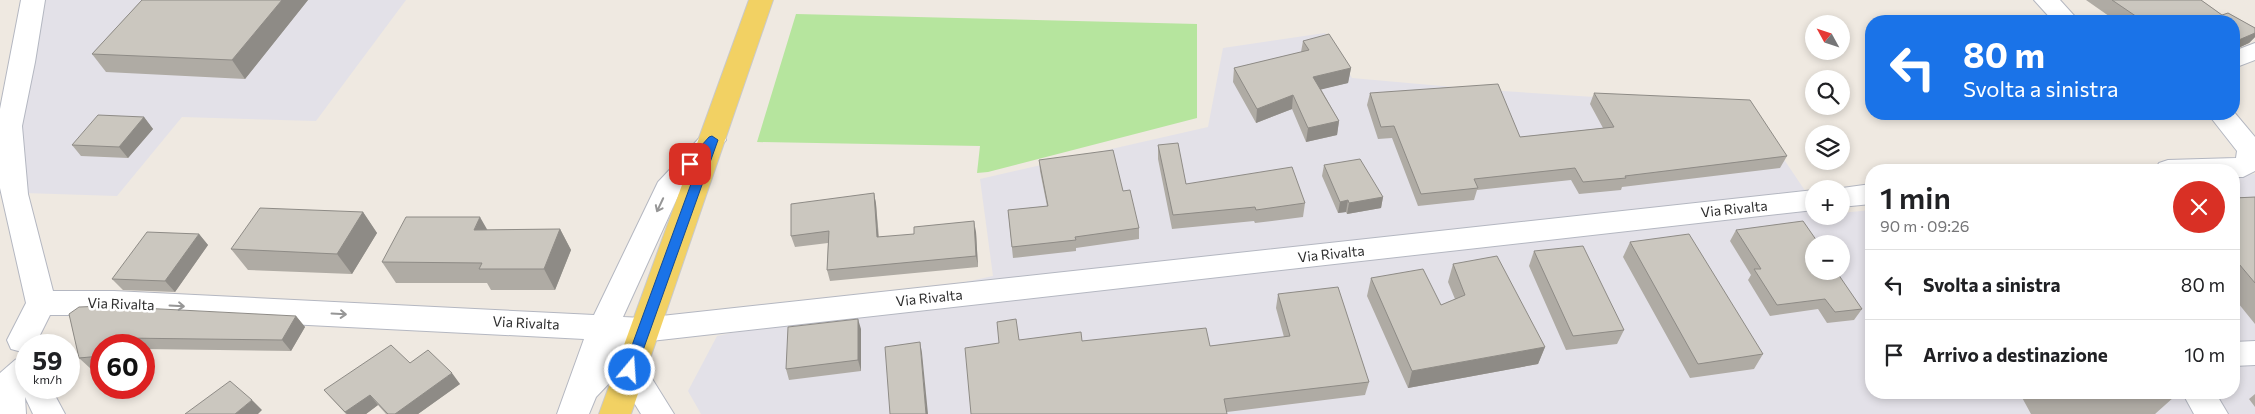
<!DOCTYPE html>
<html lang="it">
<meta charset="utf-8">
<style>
:root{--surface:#fff;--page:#f2f2f2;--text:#202124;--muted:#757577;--line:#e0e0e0}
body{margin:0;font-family:Commissioner,sans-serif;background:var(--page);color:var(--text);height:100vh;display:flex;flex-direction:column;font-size:19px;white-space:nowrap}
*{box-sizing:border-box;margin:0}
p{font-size:16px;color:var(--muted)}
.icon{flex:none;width:28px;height:28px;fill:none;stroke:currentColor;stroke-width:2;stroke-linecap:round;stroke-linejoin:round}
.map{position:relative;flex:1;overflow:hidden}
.details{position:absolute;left:1865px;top:164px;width:375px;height:235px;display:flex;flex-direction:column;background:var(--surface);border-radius:20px;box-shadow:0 2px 8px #0003}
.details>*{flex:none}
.hud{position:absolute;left:1865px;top:15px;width:375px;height:105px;border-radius:20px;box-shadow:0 2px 8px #0003;background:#1a73e8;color:#fff;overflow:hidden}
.needle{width:32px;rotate:310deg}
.tools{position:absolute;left:1805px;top:15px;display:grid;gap:10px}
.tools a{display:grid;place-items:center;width:45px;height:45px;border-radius:50%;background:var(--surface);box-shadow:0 2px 8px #0003;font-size:25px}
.speed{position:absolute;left:15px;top:334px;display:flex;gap:10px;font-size:25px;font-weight:700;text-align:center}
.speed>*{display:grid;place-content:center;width:65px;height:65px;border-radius:50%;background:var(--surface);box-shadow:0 2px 8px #0003;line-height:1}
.speed small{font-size:12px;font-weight:400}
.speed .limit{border:8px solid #d22;background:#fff;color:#111}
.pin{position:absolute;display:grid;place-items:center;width:42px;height:42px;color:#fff;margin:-21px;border-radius:10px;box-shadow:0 2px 8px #0006}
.me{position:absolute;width:55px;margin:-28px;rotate:18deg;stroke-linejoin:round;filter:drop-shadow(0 0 4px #0008)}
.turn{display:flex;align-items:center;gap:18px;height:105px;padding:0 15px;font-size:22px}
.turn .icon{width:65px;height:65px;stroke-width:2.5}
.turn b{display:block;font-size:35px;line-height:42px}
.round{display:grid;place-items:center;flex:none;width:52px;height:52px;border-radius:26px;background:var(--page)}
.summary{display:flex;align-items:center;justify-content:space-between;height:85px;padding:0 15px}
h1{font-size:30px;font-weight:600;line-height:38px}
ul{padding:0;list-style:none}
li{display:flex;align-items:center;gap:15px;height:70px;padding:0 15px;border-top:1px solid var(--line)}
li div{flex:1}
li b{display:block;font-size:19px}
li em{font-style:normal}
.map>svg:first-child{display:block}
.industrial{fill:#e3e1e8;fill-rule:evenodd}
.green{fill:#b6e59e}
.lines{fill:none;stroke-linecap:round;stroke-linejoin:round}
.minor-casing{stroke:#b4b7c1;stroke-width:2}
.major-casing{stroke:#c9c9c9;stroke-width:2}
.minor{fill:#fff;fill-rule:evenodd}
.major{fill:#f2d163;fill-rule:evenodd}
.wall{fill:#afaba4}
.shaded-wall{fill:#8e8b86}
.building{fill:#cbc7bf;stroke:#8e8b86}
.oneway{stroke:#969696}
.route{fill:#1a73e8;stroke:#114b97}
.labels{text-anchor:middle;stroke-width:5;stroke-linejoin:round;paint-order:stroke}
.street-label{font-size:14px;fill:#2e2e2e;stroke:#fff}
</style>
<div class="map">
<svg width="2255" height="414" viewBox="0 0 2255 414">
<rect width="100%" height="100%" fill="#efe9e1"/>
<path class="industrial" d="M38,0H406L316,121L182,117L117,196L24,193L19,125Z
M1325,33L1352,78L1487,90L1672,102L1750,109L1814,204V216H1841V213L1871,210V392H2234V176L2255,174V414H701L688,391L717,336L993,276L980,179L1208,127L1223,48ZM1814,244H1841V271H1814Z"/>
<path class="green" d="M796,14L1197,24V118L988,172L977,173L980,146L757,142Z"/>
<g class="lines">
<defs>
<path id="minor" d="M21,0H45L35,62L22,126L28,194L53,291H114L594,315L658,182L704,133L713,131L722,133L726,140L679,194L623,317L643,318L1814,190V210L651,341L634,359L641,361L674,414H641L617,375L596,397L589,414H557L584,339L114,315H50L35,345H26V351L22,352L11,349L7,340L26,303L0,188V109Z
M2034,0H2060L2079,21H2053Z
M2255,43V60L2234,68V51Z
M2234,112L2255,137V171L2243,177H2234V170H2155L2159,163L2168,160L2236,158L2237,151L2208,114H2234Z
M1871,184V204L1841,207V189H1835Z
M2255,341V365L2234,366V342Z
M26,356V388H51L65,414H33L25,397L26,414H0V373L15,360Z
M2182,392H2215L2228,414H2194Z"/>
<path id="major" d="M749,0H773L631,414H599Z"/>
</defs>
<use href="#minor" class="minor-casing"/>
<use href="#major" class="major-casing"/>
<use href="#minor" class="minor"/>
<use href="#major" class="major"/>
</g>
<path class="wall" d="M142,0H308L245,79L106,72L92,54Z
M2086,0H2201L2222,15L2228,13L2255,28V37L2249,43L2234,50V21H2116Z
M1303,41L1351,68L1348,83L1321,89L1339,121L1337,135L1306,142L1292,109L1256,123L1233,82L1234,68L1301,52Z
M1370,93L1520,137L1603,128L1590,104L1594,93L1787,156L1780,168L1622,187L1621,190L1579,194L1571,180L1477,190L1474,200L1418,206L1392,138L1378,139L1367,105Z
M144,117L153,129L128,158L81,156L72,145Z
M1158,145L1186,184L1305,203L1303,217L1255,223L1254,221L1172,229L1158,159Z
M1039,160L1123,191L1139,228V239L1076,248V251L1013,258L1008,210L1047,206L1040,171Z
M1324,165L1383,197L1381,208L1347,214L1346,212L1338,213L1322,176Z
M874,193L876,204L879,237L976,232L978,267L830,281L827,270L828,243L795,247L791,236Z
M2255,197V324L2234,298V198Z
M363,212L377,233L352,274L248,270L231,249Z
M560,229L571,250L555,290H491L487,283H396L382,262L487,230Z
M1736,230L1814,244L1862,309L1854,320L1827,323L1818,309L1770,316L1748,280L1751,275L1730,241Z
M199,234L208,245L175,292L123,290L112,279Z
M1630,242L1763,354L1754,369L1690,378L1623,257Z
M1534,251L1624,330L1617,344L1566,350L1529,266Z
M1453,264L1545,347L1538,364L1408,388L1367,296L1371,278L1441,305L1455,299L1448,282Z
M1278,294L1369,382L1365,395L1227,412L1019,340L1082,341L1210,346L1284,337L1276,308Z
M69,314L296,316L305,327L291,351L144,349V345H101V368L91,369L79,358Z
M861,329V371L789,380L786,369Z
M410,363L460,384L418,414H386L378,405L366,414H346L324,390Z
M2019,392H2171L2174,397L2155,414H2031Z
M2255,394V407L2249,399Z"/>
<path class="shaded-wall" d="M282,0H308L245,79L232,60Z
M2255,33V37L2249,43L2234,50V42Z
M1351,68L1348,83L1311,92L1313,77Z
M1293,95L1292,109L1256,123L1257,109Z
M144,117L153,129L128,158L119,147Z
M1339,121L1337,135L1306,142L1308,128Z
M874,193L876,204L879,248L877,237Z
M1383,197L1381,208L1347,214L1349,203Z
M1348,200L1346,212L1338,213L1340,202Z
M363,212L377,233L352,274L337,254Z
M480,217L492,238L474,230Z
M974,221L976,232L978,267L976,256Z
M560,229L571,250L555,290L544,269Z
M199,234L208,245L175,292L165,281Z
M296,316L305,327L291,351L282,340Z
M858,319L861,329V371L858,360Z
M122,338L129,345H118Z
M920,342L922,353L928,414H926Z
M1545,347L1538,364L1408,388L1412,371Z
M452,373L460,384L418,414H395Z
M370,395L378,405L366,414H347L345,412Z
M252,400L262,410L258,414H235Z"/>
<path class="building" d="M142,0H282L232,60L92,54Z
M2112,0H2201L2222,15L2228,13L2255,28V33L2234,42V21H2143Z
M1329,34L1351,68L1313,77L1339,121L1308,128L1293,95L1257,109L1234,68L1309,50L1303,41Z
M1498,84L1520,137L1614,127L1594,93L1750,100L1787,156L1625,176L1626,178L1583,182L1575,168L1474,179L1478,188L1421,194L1394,126L1381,127L1370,93Z
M98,115L144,117L119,147L72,145Z
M1178,143L1186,184L1292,167L1305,203L1256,210L1255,207L1173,215L1158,145Z
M1113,150L1123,191L1130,190L1139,228L1075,237L1076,240L1012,247L1008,210L1048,206L1039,160Z
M1360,159L1383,197L1349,203L1348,200L1340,202L1324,165Z
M874,193L877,237L914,234V227L974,221L976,256L827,270L829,231L791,236V204Z
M2255,197V283L2234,258V198Z
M260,208L363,212L337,254L231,249Z
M406,217H480L474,230L560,229L544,269H479L482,263L382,262Z
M1803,221L1819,244H1814V271H1836L1862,309L1835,312L1825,299L1777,305L1754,269H1761L1736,230Z
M147,232L199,234L165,281L112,279Z
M1689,234L1763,354L1698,364L1630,242Z
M1583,246L1624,330L1573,336L1534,251Z
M1497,256L1545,347L1412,371L1371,278L1423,269L1441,305L1465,295L1453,264Z
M1338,287L1369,382L1224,399L1227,414H971L965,348L999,343L997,322L1016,319L1019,340L1081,332L1082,341L1206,328L1210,346L1290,336L1278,294Z
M103,306L296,316L282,340L122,338L118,345H101V356L79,358L69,314L79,307Z
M858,319V360L786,369L788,327Z
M920,342L926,414H890L885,347Z
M391,345L410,363L428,350L452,373L395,414H388L370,395L345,412L324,390Z
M230,381L252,400L235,414H185Z
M2045,392H2171L2174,397H2048Z"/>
<defs><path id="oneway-shaft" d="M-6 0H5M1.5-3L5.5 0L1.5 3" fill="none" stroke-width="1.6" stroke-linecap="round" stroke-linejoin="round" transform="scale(1.25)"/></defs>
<g class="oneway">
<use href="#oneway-shaft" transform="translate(660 205) rotate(115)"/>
<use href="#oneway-shaft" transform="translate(177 306) rotate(3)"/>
<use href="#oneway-shaft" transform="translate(339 314) rotate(3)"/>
</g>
<path class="route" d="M712,136L718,140L636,370L634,374H625L623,370L699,162L690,168L685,164L709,137Z"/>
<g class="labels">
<g class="street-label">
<text transform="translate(1734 209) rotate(-6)" y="5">Via Rivalta</text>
<text transform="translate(1331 254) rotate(-6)" y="5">Via Rivalta</text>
<text transform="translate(929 298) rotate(-6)" y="5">Via Rivalta</text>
<text transform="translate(121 304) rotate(2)" y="5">Via Rivalta</text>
<text transform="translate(526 323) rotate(3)" y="5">Via Rivalta</text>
</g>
</g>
</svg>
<div class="tools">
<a><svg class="needle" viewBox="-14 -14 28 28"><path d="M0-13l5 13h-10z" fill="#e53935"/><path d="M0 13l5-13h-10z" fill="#757577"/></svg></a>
<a><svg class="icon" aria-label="search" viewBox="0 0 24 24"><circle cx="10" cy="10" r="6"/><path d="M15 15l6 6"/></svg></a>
<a><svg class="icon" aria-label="layers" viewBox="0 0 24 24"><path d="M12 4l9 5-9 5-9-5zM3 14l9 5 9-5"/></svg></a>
<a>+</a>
<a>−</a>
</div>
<div class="speed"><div>59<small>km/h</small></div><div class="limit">60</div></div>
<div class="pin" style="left:690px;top:164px;background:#d93025"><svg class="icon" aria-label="arrive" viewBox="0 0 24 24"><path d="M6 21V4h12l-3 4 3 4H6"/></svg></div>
<svg class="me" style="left:630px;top:370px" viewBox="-20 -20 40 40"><circle r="17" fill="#1a73e8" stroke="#fff" stroke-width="3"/><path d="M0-11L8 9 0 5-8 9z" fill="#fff"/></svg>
<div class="hud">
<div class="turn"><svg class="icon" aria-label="left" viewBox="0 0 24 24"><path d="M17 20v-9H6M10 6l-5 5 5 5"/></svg><div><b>80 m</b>Svolta a sinistra</div></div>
</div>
<section class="details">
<div class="summary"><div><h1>1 min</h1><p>90 m · 09:26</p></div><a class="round" style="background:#d93025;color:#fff"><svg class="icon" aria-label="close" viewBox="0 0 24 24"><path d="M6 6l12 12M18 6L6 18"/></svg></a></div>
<ul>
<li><svg class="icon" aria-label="left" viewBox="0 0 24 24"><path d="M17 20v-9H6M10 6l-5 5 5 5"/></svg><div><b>Svolta a sinistra</b></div><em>80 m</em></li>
<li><svg class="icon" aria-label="arrive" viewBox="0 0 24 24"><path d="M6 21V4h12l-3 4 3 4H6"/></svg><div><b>Arrivo a destinazione</b></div><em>10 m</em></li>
</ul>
</section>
</div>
